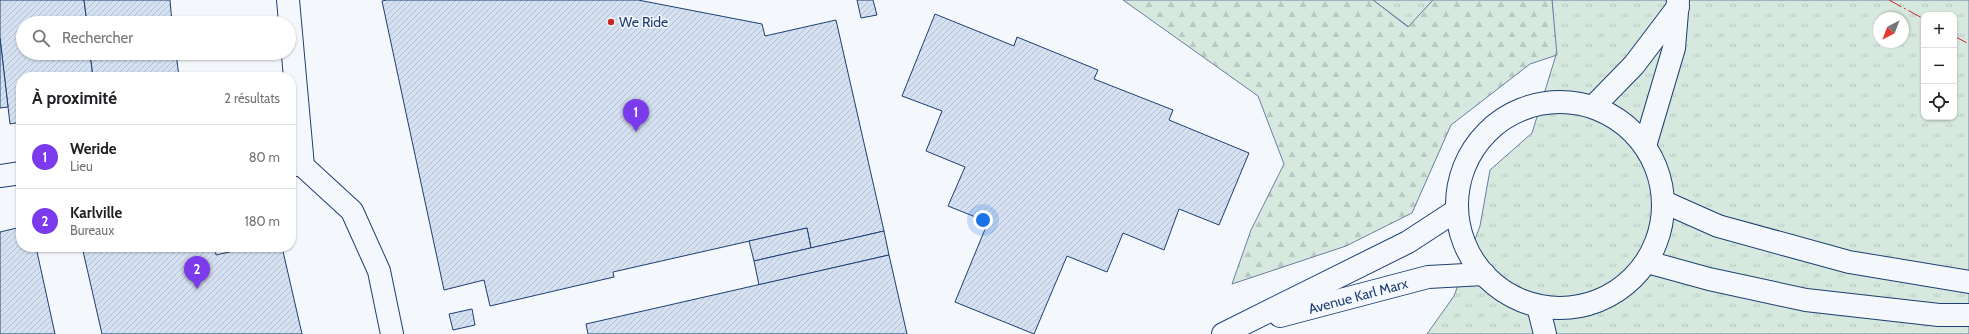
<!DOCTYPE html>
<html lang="fr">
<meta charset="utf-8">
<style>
:root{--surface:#fff;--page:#f6f6f6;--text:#202124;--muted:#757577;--line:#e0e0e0;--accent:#7c3aed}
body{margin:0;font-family:Cabin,sans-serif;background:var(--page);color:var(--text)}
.controls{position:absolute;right:12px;top:12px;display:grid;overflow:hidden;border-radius:8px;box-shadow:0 1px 3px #0004}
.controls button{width:36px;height:36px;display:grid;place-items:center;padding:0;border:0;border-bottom:1px solid var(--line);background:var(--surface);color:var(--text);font:20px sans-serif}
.compass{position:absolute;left:1873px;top:12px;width:36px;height:36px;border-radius:50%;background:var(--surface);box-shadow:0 1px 3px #0004;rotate:222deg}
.you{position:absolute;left:983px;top:220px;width:14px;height:14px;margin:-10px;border:3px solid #fff;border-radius:50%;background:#1a73e8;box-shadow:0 0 0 6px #1a73e833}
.badge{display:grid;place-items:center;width:26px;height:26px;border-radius:50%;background:var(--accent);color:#fff;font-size:13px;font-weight:700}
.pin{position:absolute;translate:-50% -33px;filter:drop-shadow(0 1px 2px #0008)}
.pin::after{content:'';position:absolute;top:21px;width:14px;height:12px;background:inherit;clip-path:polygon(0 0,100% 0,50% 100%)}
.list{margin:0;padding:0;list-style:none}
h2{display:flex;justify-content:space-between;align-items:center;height:52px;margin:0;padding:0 16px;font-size:17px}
h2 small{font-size:13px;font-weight:400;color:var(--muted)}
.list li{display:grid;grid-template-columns:26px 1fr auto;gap:12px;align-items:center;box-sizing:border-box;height:64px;padding:0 16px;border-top:1px solid var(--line)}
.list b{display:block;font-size:15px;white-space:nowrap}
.list p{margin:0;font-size:13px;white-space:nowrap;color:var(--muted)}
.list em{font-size:13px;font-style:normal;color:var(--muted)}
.icon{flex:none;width:22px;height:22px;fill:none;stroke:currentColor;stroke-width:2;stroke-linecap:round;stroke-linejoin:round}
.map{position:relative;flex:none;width:1969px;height:334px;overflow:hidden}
.search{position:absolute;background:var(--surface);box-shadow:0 1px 3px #0004;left:16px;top:16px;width:280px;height:44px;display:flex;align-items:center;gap:10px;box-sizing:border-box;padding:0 14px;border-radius:22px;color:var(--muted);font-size:15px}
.panel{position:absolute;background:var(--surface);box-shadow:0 1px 3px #0004;left:16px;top:72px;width:280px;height:180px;border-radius:16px}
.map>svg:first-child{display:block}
.grass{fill:url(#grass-tufts);stroke:#687fa3;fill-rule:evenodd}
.forest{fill:url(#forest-firs);stroke:#687fa3}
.building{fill:url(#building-hatch);stroke:#1d3f73}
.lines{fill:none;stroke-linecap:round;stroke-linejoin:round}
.minor-casing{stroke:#1d3f73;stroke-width:24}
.tertiary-casing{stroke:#1d3f73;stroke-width:24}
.primary-casing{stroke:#1d3f73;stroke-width:24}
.minor{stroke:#f4f7fb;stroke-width:22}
.tertiary{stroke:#f4f7fb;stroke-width:22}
.primary{stroke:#f4f7fb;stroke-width:22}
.power{stroke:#c62828;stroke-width:1;stroke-dasharray:14 3 2 3;stroke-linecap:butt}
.poi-dot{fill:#c62828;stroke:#f4f7fb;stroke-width:1.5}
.labels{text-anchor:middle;stroke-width:3;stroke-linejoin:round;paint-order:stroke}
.poi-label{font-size:14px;fill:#1d3f73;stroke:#f4f7fb;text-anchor:start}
.street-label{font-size:14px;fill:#1d3f73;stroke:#f4f7fb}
</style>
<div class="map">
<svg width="1969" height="334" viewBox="0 0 1969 334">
<defs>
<pattern id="grass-tufts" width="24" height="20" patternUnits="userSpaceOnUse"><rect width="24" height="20" fill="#d7e8df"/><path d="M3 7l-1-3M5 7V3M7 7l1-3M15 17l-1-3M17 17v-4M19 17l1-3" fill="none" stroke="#b8c8c3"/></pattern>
<pattern id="forest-firs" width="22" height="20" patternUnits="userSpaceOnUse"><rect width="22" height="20" fill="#d7e8df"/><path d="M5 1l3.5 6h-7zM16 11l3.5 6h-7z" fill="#b8c8c3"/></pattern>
<pattern id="building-hatch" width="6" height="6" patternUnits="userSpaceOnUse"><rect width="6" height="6" fill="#d5e0f0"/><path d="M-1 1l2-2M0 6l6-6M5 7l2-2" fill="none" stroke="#b6c1d1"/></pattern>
</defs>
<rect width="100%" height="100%" fill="#f4f7fb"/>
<g class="grass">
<polygon points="1373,0 1433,0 1409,27"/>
<path d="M1552,0H1969V334H1427L1454,296L1480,226L1490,170L1532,133L1556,55ZM1924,15H1954V117H1924ZM1879,18H1903V42H1879Z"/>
</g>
<polygon class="forest" points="1123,0 1373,0 1408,27 1433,0 1552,0 1557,55 1530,64 1451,125 1412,213 1346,246 1232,284 1251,230 1284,164 1258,96"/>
<g class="building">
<polygon points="0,0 84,0 87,23 23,23 23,53 90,53 93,77 21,77 21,122 10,124 0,38"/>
<polygon points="84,0 170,0 172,23 87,23"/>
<polygon points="387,0 638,0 762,24 765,36 836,20 884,231 811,248 807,228 613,272 614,277 490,306 484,280 444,290 382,1"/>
<polygon points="857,0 873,0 877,15 861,18"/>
<polygon points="935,14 1014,46 1017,37 1098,70 1094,79 1173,110 1169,120 1249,153 1219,225 1179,209 1164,250 1123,233 1107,272 1067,256 1034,334 955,302 988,222 948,206 965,167 926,151 942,111 902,96"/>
<polygon points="0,38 8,107 0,108"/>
<polygon points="90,53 176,53 179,77 93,77"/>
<polygon points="21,227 21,247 36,247 55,334 0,334 0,232"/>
<polygon points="807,228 811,248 754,261 749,241"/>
<polygon points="884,231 889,255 759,285 754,261"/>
<polygon points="99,247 215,247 216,255 251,247 282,247 302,334 102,334 83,251"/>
<polygon points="889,255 907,334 588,334 586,324"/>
<polygon points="472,309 475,325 453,330 449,314"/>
</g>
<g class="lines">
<defs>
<g id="minor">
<polyline points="288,0 303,166"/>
<polyline points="291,164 303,166 352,211 379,271 392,334"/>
<polyline points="0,176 21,173"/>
<polyline points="1280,316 1428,277 1484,274"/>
<polyline points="1223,334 1408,242 1457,210"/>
</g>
<g id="tertiary">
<polyline points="1593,107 1634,65 1678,7"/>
<polyline points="1645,146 1674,48 1678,0"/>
</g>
<g id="primary">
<circle cx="1560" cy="205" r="103"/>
<polyline points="1664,202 1718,226 1849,262 1969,282"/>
<polyline points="1647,262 1709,279 1806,300 1939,315 1969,315"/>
<polyline points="1538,306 1545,334"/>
</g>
</defs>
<use href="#minor" class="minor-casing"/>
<use href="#tertiary" class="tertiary-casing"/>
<use href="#primary" class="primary-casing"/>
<use href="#minor" class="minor"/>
<use href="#tertiary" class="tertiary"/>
<use href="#primary" class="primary"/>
<g class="power">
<polyline points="1889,0 1924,19"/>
<polyline points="1954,36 1969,44"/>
</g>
</g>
<circle class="poi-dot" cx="611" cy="22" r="4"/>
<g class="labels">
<g class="poi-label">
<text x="619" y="27">We Ride</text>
</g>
<g class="street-label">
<text transform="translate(1358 296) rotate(-15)" y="5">Avenue Karl Marx</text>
</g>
</g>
</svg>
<div class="controls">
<button>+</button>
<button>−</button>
<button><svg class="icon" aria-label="locate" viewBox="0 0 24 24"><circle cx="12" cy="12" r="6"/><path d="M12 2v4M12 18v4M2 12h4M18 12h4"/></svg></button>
</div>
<svg class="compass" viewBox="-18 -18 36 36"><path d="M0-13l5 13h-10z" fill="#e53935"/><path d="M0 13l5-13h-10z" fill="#757577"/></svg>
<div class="you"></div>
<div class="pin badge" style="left:636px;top:132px">1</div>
<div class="pin badge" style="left:197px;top:289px">2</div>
<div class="search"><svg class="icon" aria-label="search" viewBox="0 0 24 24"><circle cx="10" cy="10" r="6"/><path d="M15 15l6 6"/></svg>Rechercher</div>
<section class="panel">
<h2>À proximité<small>2 résultats</small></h2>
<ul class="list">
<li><span class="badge">1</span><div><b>Weride</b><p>Lieu</p></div><em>80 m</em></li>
<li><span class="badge">2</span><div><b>Karlville</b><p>Bureaux</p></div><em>180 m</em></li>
</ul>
</section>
</div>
